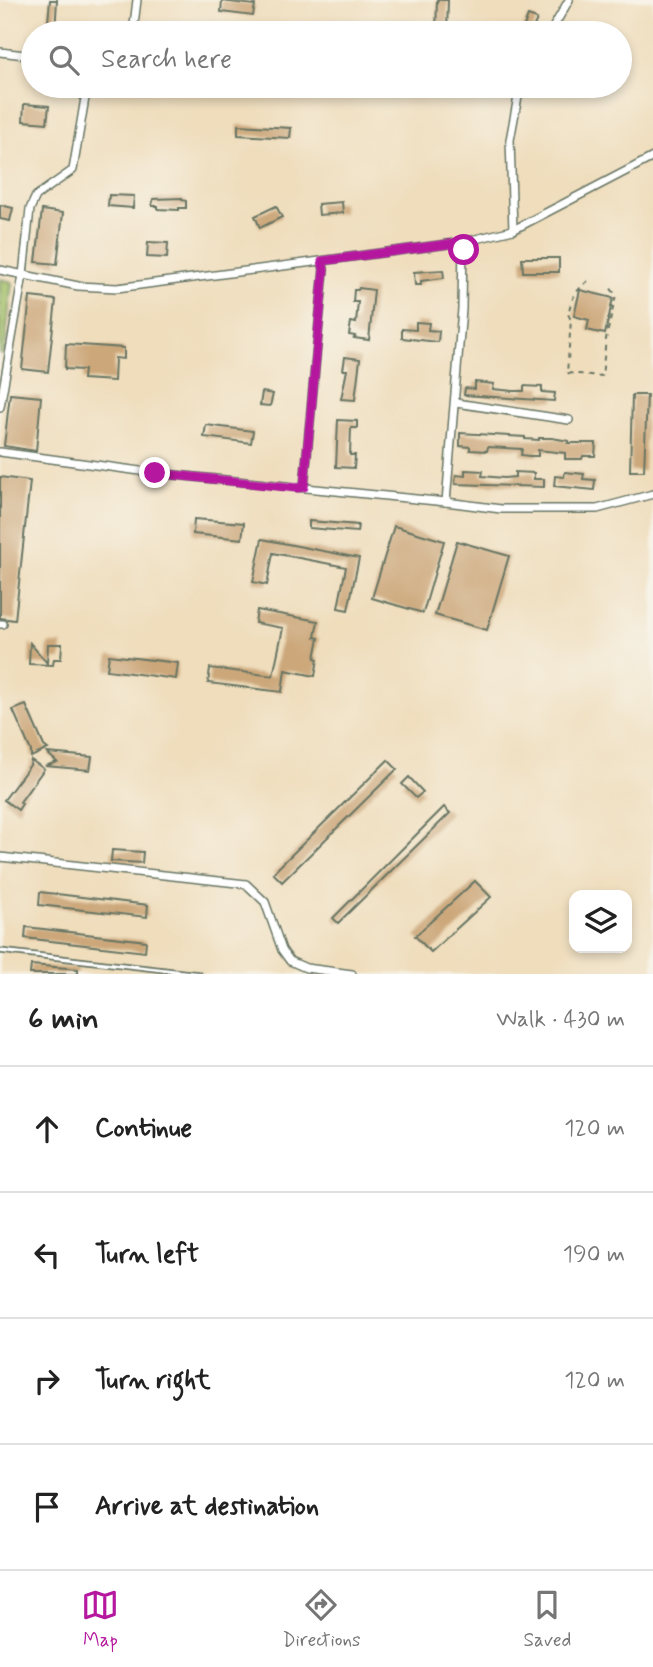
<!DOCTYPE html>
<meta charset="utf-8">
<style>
:root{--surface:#fff;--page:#f2f2f2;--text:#222;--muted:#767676;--line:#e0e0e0;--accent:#b5179e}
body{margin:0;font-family:Mynerve,sans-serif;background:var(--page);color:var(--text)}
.controls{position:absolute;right:21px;bottom:21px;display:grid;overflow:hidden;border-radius:14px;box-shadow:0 4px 10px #0003}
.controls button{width:63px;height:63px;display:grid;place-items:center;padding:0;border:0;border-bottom:2px solid var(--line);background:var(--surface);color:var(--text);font:35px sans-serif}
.stop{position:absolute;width:21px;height:21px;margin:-16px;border:5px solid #b5179e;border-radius:50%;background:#fff}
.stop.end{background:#b5179e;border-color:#fff;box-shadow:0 2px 7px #0008}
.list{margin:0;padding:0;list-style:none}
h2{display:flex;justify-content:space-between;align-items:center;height:91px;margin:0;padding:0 28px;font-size:30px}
h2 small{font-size:23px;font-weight:400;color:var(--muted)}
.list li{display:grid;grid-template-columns:46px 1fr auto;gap:21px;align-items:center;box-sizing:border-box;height:126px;padding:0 28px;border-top:2px solid var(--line)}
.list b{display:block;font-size:26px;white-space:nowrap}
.list em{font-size:23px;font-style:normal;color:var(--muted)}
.icon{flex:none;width:38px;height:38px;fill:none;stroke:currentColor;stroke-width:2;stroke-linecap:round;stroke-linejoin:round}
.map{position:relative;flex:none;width:653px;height:974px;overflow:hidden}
.search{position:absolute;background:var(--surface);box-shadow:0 4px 10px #0003;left:21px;right:21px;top:21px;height:77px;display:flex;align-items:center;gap:18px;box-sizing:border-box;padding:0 24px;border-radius:38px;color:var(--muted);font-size:26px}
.sheet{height:595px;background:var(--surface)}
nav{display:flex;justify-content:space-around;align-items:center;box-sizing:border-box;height:98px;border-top:2px solid var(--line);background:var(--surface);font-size:19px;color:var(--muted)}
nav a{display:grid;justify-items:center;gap:4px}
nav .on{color:var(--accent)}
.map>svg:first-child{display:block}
.green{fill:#a2bf67;stroke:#607e4e;stroke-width:2}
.building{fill:#cca77a}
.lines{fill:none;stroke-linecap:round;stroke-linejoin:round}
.service-casing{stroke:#687564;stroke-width:7}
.minor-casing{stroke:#687564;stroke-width:10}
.path{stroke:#687564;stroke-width:2;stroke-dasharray:5 5;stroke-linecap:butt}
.service{stroke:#fff;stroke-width:3.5}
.minor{stroke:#fff;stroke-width:7}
.route{stroke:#b5179e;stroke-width:9}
</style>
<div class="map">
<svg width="653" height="974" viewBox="0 0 653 974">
<rect width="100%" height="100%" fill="#f7f3e8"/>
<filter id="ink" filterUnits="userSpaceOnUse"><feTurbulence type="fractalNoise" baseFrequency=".0143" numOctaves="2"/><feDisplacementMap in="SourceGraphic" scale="14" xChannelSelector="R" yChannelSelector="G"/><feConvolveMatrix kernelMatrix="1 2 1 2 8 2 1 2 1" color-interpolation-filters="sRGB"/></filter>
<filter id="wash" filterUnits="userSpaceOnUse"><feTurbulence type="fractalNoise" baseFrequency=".00686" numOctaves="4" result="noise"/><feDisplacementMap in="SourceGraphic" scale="28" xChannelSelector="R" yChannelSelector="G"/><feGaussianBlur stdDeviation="1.57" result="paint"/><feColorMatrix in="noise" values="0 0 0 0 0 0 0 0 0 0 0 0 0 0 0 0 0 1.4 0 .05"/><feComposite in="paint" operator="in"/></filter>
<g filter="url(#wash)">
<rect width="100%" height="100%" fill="#efddbc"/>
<polygon class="green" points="0,279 12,282 4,355 0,354"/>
<g id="blocks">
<g class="building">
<polygon points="50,0 57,0 55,33 47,33"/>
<polygon points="437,0 448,0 447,33 436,33"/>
<polygon points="222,1 255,5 253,16 221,12"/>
<polygon points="528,16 537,19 531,33 521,33"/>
<polygon points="24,104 49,106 47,123 23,121"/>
<polygon points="238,125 291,128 290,138 238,135"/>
<polygon points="109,195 134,196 133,208 108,206"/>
<polygon points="182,198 182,200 186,201 186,208 179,208 179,210 158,209 158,206 152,206 153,199"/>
<polygon points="342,202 343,213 319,215 318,204"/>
<polygon points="0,205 13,208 10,221 0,219"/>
<polygon points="276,206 282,217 260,228 255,216"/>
<polygon points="42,210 63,213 57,264 36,262"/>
<polygon points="148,242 168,243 167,258 147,257"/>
<polygon points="522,258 559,258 559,272 523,272"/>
<polygon points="443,270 444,278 421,281 421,285 415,285 414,272"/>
<polygon points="359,288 374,290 369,340 354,338 355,336 349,335 351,322 356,323 358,302 353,302 354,290 358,290"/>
<polygon points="580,290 613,298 605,334 587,330 589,320 574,316"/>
<polygon points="30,297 56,300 48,372 22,369"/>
<polygon points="416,322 429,323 428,330 439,331 438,342 402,338 402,329 416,330"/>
<polygon points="66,344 124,348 124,359 115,358 114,381 83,379 84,370 65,369"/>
<polygon points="345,357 360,359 355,400 341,399 347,370 343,370"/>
<polygon points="475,382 494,384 493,389 513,391 524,391 524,386 542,387 542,392 555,393 554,401 464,395 465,388 475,389"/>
<polygon points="262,392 273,394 270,406 260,405"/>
<polygon points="10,394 41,397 36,451 4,446"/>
<polygon points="632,395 647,395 644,471 630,471"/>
<polygon points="338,420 357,421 357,428 351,428 350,455 355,455 354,468 336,467"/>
<polygon points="206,425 253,431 251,443 204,437"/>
<polygon points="460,433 525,437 525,439 539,440 539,438 552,438 569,441 568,443 596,443 595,456 583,456 582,459 565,459 565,453 538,450 538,456 529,456 521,455 522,449 488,447 487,451 470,450 470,447 460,446"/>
<polygon points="465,470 483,471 482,476 504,478 515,477 515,472 534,473 534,479 544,479 544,487 455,484 456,475 465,476"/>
<polygon points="565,472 584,474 583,479 595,480 594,490 554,486 555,476 564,477"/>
<polygon points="0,477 30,481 15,620 0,618"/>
<polygon points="194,519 244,523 242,539 193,534"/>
<polygon points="309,521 358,525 357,532 309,528"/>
<polygon points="394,526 444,541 423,613 372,598"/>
<polygon points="262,539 359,558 348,610 338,608 346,567 273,553 267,585 253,582"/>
<polygon points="457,541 509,556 487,630 435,615"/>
<polygon points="257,610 318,621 315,637 319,638 315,658 318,659 315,676 285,670 282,692 208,683 210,668 273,676 283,628 255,623"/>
<polygon points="30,643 47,663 48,644 62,644 61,659 54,659 53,665 29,664"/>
<polygon points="109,655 178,663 176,679 107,670"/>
<polygon points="26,705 44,746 48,749 31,757 31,751 13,710"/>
<polygon points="47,753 92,757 90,770 45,766 57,762"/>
<polygon points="31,760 44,769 20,802 22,804 18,810 4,800 30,765"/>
<polygon points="388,760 397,769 282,882 273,873"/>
<polygon points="409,777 423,792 416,798 402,784"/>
<polygon points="444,807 450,813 338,923 333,918"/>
<polygon points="112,850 143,852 142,863 111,861"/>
<polygon points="475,881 491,897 431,952 415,936"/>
<polygon points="40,892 148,905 147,917 39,905"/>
<polygon points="26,927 146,941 145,952 25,938"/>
<polygon points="31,965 78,969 78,974 30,974"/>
</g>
</g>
</g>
<g filter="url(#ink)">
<use href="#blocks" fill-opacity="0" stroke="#687564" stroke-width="2"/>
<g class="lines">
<defs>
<polyline id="service" points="0,951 199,974"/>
<g id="minor">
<polyline points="133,33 137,0"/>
<polyline points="550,33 569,0"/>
<polyline points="0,52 33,56"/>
<path d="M259,86C305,92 343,96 389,86"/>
<polyline points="513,230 510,140 520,86"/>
<polyline points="463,242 462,309 446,502 501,509 597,509 653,494"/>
<polyline points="0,270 78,286 117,288 463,242 513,230 653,157"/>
<polyline points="456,403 569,420"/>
<polyline points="0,407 23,275 30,209 36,196 73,170 87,86"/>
<polyline points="0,452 155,473 446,502"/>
<polyline points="304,487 324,269 322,261"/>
<polyline points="0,624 3,624"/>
<polyline points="0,857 246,884 265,902 282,950 290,961 306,968 352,974"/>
</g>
</defs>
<use href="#service" class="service-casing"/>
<use href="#minor" class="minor-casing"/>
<path class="path" d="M588,281C575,291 572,298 568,314L571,320L567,373L602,376L606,339L616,295L609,286"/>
<use href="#service" class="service"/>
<use href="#minor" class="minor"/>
</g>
</g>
<g class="lines" filter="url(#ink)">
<polyline class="route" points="155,473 297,488 304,487 324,269 322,261 463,242 464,250"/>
</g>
</svg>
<div class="controls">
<button><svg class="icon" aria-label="layers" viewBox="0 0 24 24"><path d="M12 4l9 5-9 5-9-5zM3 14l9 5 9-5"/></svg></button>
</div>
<div class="stop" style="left:464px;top:250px"></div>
<div class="stop end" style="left:155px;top:473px"></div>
<div class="search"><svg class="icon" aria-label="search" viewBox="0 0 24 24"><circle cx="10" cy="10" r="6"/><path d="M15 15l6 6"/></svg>Search here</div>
</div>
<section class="sheet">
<h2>6 min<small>Walk · 430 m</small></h2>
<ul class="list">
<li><svg class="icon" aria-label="ahead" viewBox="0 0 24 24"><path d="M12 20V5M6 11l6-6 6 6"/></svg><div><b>Continue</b></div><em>120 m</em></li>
<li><svg class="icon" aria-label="left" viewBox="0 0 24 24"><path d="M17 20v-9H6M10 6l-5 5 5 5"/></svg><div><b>Turn left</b></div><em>190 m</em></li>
<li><svg class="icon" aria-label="right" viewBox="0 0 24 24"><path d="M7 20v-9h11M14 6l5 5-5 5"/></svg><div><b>Turn right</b></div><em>120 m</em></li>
<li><svg class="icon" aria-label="arrive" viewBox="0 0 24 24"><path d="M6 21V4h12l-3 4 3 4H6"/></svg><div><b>Arrive at destination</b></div></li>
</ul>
</section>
<nav>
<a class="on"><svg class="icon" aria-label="map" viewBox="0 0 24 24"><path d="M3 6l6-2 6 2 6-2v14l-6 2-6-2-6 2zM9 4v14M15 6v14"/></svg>Map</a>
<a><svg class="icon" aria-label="directions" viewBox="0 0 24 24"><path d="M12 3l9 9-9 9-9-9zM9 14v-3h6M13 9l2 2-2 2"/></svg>Directions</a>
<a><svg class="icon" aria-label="saved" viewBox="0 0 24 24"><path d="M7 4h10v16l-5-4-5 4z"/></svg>Saved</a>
</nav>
